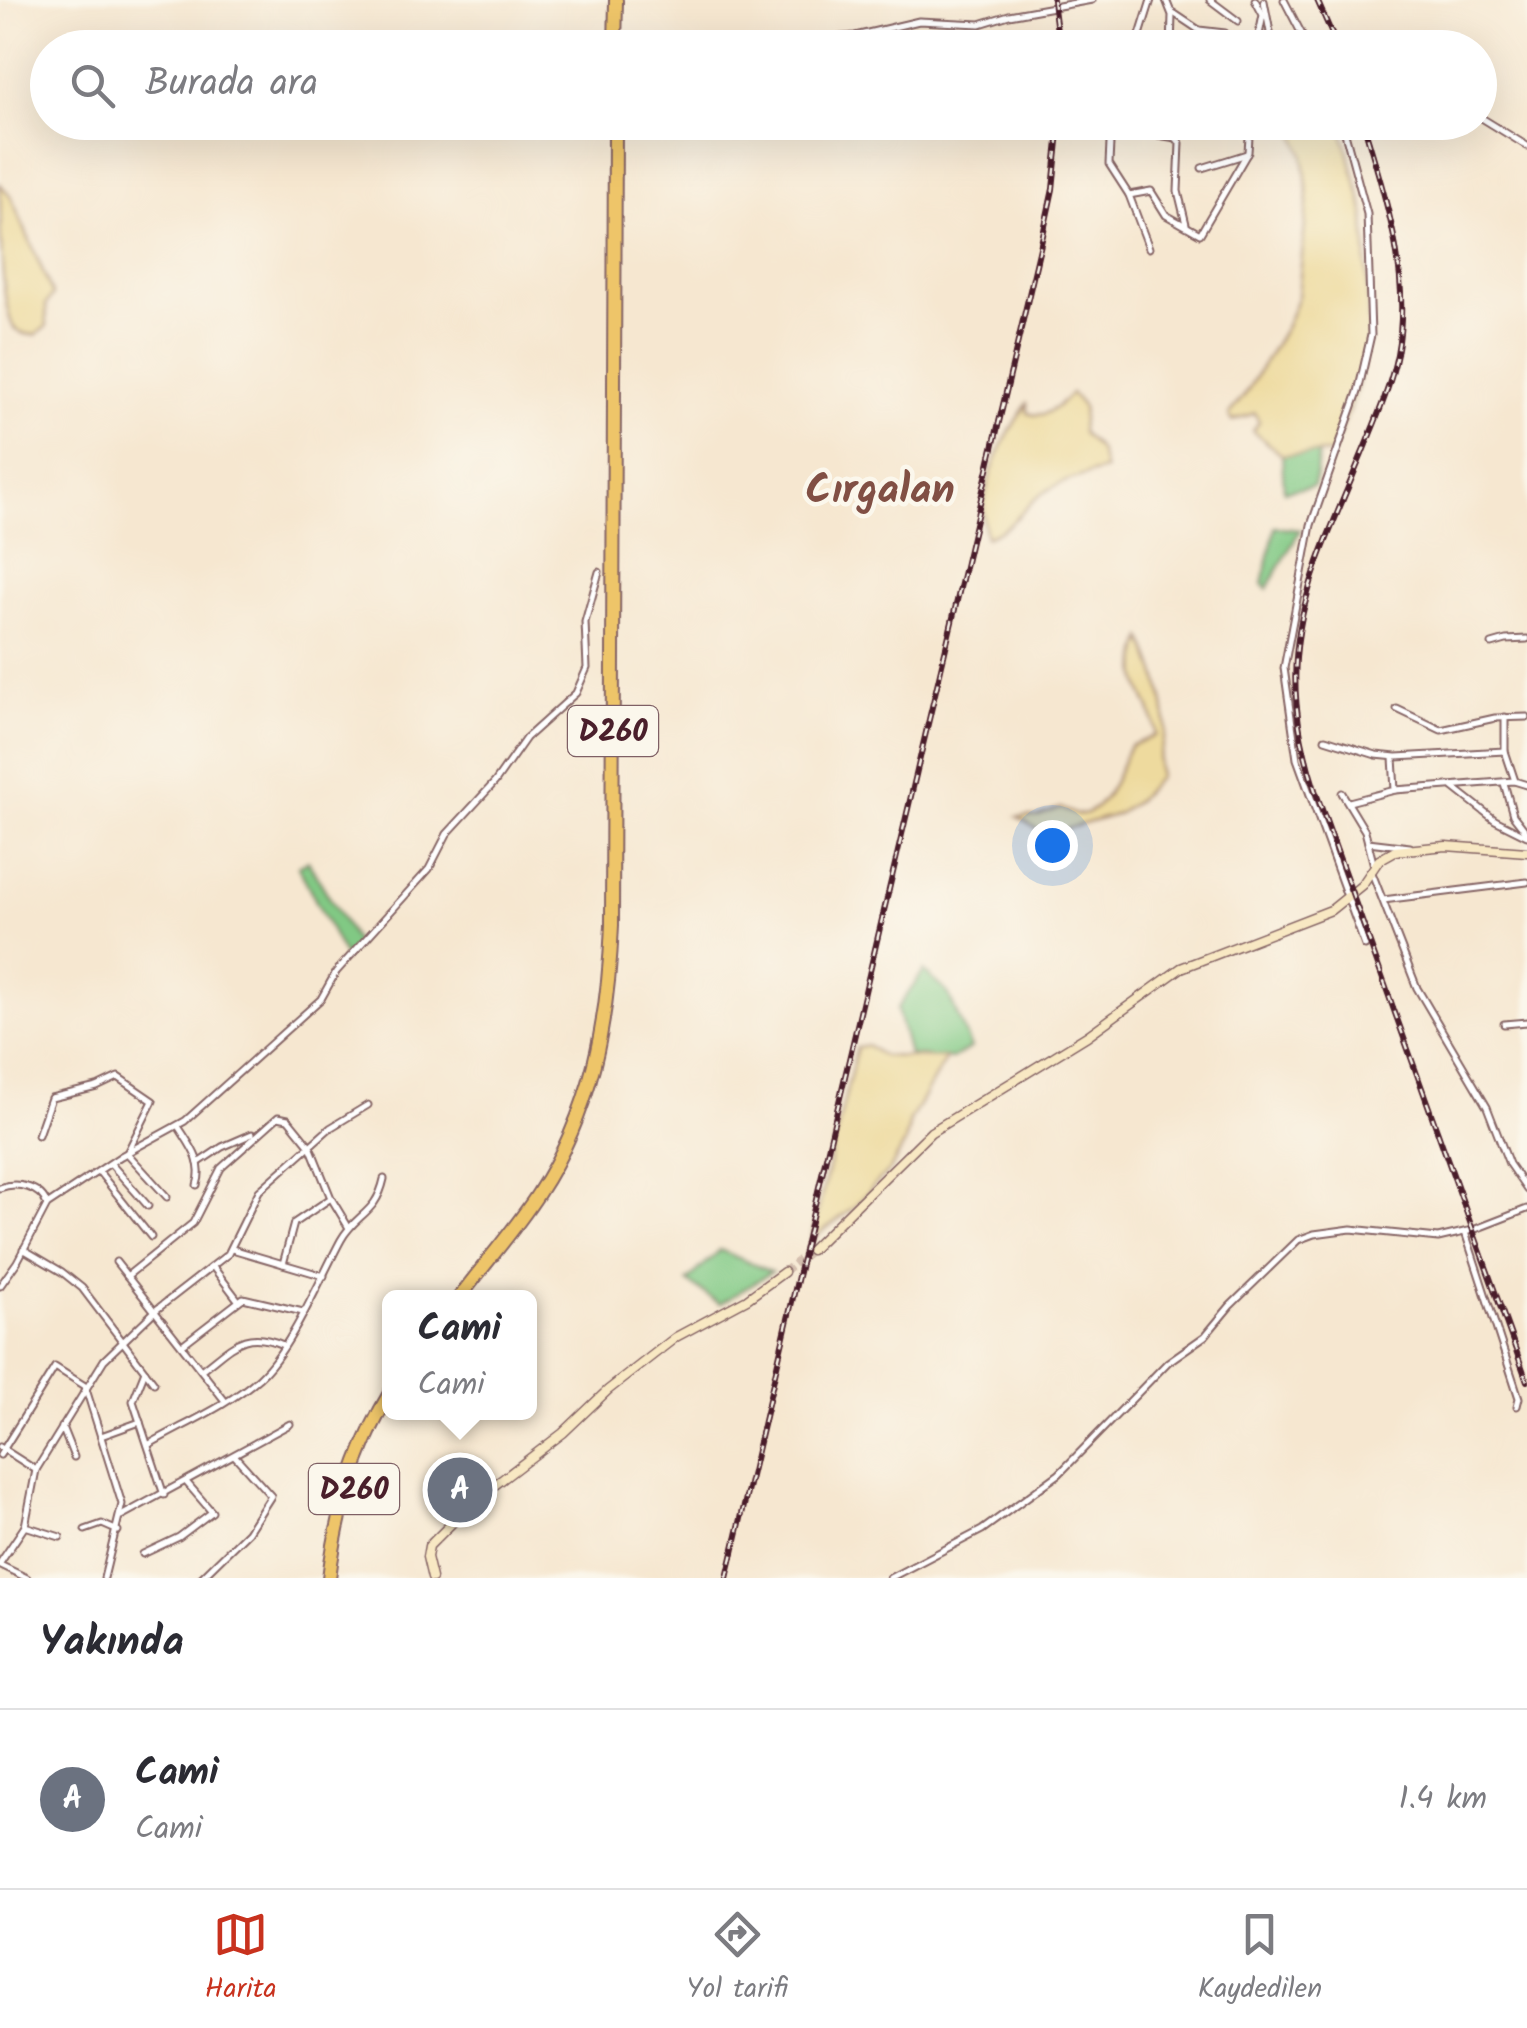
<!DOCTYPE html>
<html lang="tr">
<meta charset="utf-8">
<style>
:root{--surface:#fff;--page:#f7f7f7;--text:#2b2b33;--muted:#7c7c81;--line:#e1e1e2;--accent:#c8321e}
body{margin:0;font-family:Kalam,sans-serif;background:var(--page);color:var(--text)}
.you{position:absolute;left:1052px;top:845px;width:35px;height:35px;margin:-25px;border:8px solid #fff;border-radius:50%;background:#1a73e8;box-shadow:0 0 0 15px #1a73e833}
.badge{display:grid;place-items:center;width:65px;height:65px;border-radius:50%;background:var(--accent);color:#fff;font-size:32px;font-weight:700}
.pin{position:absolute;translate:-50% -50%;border:5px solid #fff;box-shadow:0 2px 10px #0006}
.popup{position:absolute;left:382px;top:1290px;width:155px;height:130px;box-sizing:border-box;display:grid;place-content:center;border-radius:15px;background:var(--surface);filter:drop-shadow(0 2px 8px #0005);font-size:32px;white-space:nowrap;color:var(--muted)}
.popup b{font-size:38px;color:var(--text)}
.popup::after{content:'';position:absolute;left:50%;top:100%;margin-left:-20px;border:20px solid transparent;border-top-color:var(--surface)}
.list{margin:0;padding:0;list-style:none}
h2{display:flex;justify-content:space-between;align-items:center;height:130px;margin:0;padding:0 40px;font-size:42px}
h2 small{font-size:32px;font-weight:400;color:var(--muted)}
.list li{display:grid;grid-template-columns:65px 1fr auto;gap:30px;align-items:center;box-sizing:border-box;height:180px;padding:0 40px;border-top:2px solid var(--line)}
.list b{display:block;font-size:38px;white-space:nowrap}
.list p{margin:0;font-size:32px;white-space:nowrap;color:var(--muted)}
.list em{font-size:32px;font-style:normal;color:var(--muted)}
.icon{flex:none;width:55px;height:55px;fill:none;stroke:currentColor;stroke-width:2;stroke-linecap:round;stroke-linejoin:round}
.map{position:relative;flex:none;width:1527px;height:1578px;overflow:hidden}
.search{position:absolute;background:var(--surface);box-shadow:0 10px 40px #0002;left:30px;right:30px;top:30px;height:110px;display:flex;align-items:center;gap:25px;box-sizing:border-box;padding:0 35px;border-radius:55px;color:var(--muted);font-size:38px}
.sheet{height:310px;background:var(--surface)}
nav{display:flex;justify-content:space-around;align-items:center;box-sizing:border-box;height:140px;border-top:2px solid var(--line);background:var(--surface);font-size:28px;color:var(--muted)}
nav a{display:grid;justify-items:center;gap:5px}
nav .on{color:var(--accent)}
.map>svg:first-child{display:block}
.green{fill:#81c984;stroke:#667458;stroke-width:2.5}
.sand{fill:#eeda9e;stroke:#9c7c64;stroke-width:2.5}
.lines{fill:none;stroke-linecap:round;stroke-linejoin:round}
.secondary-tunnel{stroke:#d4bfaf;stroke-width:8;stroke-dasharray:8 4;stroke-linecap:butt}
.street-casing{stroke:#866565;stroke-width:9}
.secondary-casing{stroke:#866565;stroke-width:11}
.highway-casing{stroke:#866565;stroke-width:16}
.street{stroke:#fff;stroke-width:5}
.secondary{stroke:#f8e8c3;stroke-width:8}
.highway{stroke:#eec569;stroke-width:12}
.rail-casing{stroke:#4a1f2b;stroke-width:6}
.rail{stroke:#fbf7ec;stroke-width:2.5;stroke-dasharray:8;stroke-linecap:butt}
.labels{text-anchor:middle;stroke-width:9;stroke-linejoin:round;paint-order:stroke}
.shield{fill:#fbf7ec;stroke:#7f6065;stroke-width:2.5}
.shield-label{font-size:30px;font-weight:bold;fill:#4a1f2b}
.district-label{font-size:42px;font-weight:bold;fill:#814f44;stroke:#fbf7ec}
</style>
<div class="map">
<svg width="1527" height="1578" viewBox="0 0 1527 1578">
<rect width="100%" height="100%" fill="#fbf7ec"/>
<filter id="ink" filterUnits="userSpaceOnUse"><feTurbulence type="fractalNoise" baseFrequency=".01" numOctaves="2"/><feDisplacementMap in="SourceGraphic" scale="20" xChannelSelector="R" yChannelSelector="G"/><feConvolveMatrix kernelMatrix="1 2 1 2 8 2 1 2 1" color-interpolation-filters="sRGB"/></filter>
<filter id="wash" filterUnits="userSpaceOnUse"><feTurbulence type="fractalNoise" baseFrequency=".0048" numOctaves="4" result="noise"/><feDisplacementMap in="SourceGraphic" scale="40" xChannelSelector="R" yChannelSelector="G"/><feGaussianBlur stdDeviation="2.25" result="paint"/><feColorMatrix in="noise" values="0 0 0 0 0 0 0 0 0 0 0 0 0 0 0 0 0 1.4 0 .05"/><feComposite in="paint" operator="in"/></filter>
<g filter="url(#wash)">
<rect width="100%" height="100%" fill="#f6e7d0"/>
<g class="green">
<polygon points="1319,452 1314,486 1284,491 1282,455"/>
<polygon points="1275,527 1300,530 1267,589 1263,584"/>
<polygon points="308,861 357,944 345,958 298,866"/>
<polygon points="924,971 948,993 971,1048 952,1059 909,1055 897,1009"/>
<polygon points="720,1250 771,1272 720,1304 687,1281"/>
</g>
<g class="sand">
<polygon points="1292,123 1340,123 1365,213 1369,335 1356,393 1332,453 1282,455 1253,431 1259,422 1255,413 1232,421 1229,414 1244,396 1286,326 1298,296 1308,194 1303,154"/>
<path d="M0,184L11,197L53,295L46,305L47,326L36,335C28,335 20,334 14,328C0,304 0,217 0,184Z"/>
<path d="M1071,393L1083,407L1081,432L1099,450L1105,470C1080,476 1049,484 1031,503C1014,521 1010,527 986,537C975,494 1002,439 1027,404L1028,413C1044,420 1061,405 1071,393Z"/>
<path d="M1143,638C1154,664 1165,694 1166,723C1167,743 1154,756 1159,777L1135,802L1118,814L1046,835L1018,817L1038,816L1060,808C1065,810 1070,813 1075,814C1107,818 1118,766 1130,746L1156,735C1152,691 1126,692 1143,638Z"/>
<polygon points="867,1045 882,1056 946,1058 910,1121 905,1143 891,1168 853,1208 811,1240 857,1047"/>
</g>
</g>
<g filter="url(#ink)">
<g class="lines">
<polyline class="secondary-tunnel" points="784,1272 811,1250"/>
<defs>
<g id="street">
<polyline points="1166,0 1172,15 1171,48"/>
<polyline points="1210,0 1238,21"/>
<polyline points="1255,0 1263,15 1259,35"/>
<polyline points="1284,0 1309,48"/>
<polyline points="1172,12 1199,30 1202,48"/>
<polyline points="1199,30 1225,33"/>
<polyline points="769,48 786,42 855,36 919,21 980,24 1009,15 1092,0"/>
<polyline points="1136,48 1151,0"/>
<polyline points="1204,48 1222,34"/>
<polyline points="1262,48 1270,32 1264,1"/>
<polyline points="1480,117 1527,146"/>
<polyline points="1111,122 1109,164 1129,195 1149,248"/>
<polyline points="1139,122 1146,133 1176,138 1180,143 1178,191 1186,224"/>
<polyline points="1342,122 1367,214 1371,335 1358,392 1311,525 1284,668 1297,759 1365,946"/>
<polyline points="1191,130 1203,122"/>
<polyline points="1202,168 1247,154"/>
<polyline points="1129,195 1151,191 1166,215 1200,234 1248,152 1250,122"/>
<polyline points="1492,644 1506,640 1527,639"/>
<polyline points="1397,709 1441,730 1495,718 1527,717"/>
<polyline points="1505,717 1505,751 1515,781"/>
<polyline points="1325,739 1376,755 1396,757 1505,751"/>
<polyline points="1393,758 1395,790"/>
<polyline points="1504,783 1513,815 1527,833"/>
<polyline points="1453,787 1495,820 1527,836"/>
<polyline points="1342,793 1365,831 1374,866"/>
<polyline points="1349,802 1395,790 1514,781 1527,785"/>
<polyline points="1368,842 1410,847"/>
<polyline points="1372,873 1417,988 1487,1107 1509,1164 1527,1190"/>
<polyline points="1383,900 1527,882"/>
<polyline points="1504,1024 1527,1022"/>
<path d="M178,1126C189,1144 205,1162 197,1185"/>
<polyline points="38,1135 51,1098 97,1087 118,1077 153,1101 127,1153 167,1197"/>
<polyline points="198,1163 222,1147 252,1134"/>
<polyline points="111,1164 148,1206"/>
<polyline points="100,1173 151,1237"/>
<path d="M0,1188C16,1181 42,1187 47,1205"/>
<polyline points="1465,1232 1519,1398 1517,1406"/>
<polyline points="23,1249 62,1272 82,1288 154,1383"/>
<polyline points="232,1249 324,1276"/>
<polyline points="116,1262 225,1401"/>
<polyline points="283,1264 294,1223 331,1198"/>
<polyline points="213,1267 238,1300"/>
<polyline points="127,1276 193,1223 221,1168 278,1117 288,1119 310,1146 331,1198 349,1228"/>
<polyline points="0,1286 17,1262 47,1205 121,1156 185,1121 321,999 336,972 429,869 447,834 495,782 526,738 576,693 587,668 585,622 599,572"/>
<polyline points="182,1345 243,1298 303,1312"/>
<path d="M201,1370C232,1347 243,1328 283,1345"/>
<polyline points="145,1371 133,1401 164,1495"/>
<polyline points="62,1427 74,1457"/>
<polyline points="101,1436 140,1422"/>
<path d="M148,1445C184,1424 228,1406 259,1378C290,1351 321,1277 341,1240C356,1213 376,1215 384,1179"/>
<polyline points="0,1447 36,1470"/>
<polyline points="0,1455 55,1367 85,1386 122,1504 104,1578"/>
<polyline points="121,1516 290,1424"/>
<polyline points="25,1526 60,1537"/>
<polyline points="85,1530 102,1524 118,1531"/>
<polyline points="143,1554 179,1537 212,1512 187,1483"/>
<polyline points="0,1563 25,1526 36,1470 104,1360 156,1310 228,1254 259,1191 330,1128 368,1105"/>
<polyline points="0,1565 27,1578"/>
<polyline points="201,1578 248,1532 271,1496 235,1456"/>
<polyline points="890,1578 982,1530 1059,1474 1168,1362 1205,1336 1230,1306 1298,1240 1314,1234 1351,1229 1438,1238 1473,1230 1527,1209"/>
</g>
<g id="secondary">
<polyline points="811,1250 931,1132 1087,1036 1181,968 1331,910 1362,885 1379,860 1395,851 1446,846 1527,852"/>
<polyline points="432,1578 427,1557 429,1546 474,1501 563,1433 608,1390 676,1337 747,1299 784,1272"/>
</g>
<g id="highway">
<polyline points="615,48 616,0"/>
<path d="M459,1298C485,1263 514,1231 538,1194C592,1112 608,1022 612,925L615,122"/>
<path d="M329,1578C337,1512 356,1450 390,1393"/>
</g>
</defs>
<use href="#street" class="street-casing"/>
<use href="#secondary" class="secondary-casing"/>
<use href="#highway" class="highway-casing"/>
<use href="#street" class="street"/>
<use href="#secondary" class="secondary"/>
<use href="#highway" class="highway"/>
<defs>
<g id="rail">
<polyline points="1053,0 1059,48"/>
<polyline points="1317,0 1338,48"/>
<path d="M1363,122C1385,197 1412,275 1397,354C1390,389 1375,422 1362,454C1309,582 1270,650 1315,790L1527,1381"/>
<polyline points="727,1578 1043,235 1053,189 1060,122"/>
</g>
</defs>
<use href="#rail" class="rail-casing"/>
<use href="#rail" class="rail"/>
</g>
</g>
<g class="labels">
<g class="shield">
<rect x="568" y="706" width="90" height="50" rx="8"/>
<rect x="309" y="1464" width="90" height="50" rx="8"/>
</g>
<g class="shield-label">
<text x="613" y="741">D260</text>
<text x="354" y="1499">D260</text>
</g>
<g class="district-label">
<text x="880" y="503">Cırgalan</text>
</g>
</g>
</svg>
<div class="you"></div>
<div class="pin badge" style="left:460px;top:1490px;background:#6b7280">A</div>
<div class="popup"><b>Cami</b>Cami</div>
<div class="search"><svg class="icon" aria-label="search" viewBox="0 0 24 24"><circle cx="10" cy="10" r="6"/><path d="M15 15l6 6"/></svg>Burada ara</div>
</div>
<section class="sheet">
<h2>Yakında<small></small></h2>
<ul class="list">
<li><span class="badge" style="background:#6b7280">A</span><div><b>Cami</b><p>Cami</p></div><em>1.4 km</em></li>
</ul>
</section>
<nav>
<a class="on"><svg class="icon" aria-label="map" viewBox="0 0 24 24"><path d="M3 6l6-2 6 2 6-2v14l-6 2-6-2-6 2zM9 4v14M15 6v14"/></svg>Harita</a>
<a><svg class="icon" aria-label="directions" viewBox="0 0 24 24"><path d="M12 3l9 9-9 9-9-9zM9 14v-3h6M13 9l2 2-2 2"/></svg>Yol tarifi</a>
<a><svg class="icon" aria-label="saved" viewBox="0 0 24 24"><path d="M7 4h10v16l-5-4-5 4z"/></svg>Kaydedilen</a>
</nav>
